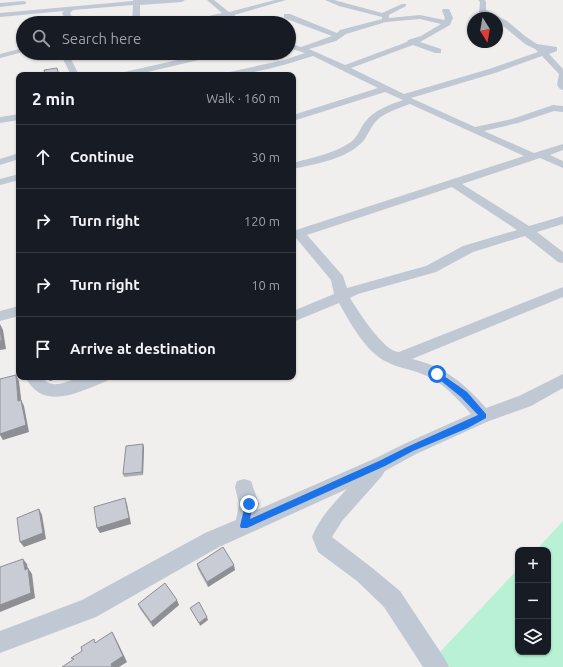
<!DOCTYPE html>
<meta charset="utf-8">
<style>
:root{--surface:#171b24;--page:#242831;--text:#f1f3f6;--muted:#9ea1a6;--line:#363941}
body{margin:0;font-family:Ubuntu,sans-serif;background:var(--page);color:var(--text)}
.controls{position:absolute;right:12px;bottom:12px;display:grid;overflow:hidden;border-radius:8px;box-shadow:0 1px 3px #0004}
.controls button{width:36px;height:36px;display:grid;place-items:center;padding:0;border:0;border-bottom:1px solid var(--line);background:var(--surface);color:var(--text);font:20px sans-serif}
.compass{position:absolute;left:467px;top:12px;width:36px;height:36px;border-radius:50%;background:var(--surface);box-shadow:0 1px 3px #0004;rotate:169deg}
.stop{position:absolute;width:12px;height:12px;margin:-9px;border:3px solid #1a73e8;border-radius:50%;background:#fff}
.stop.end{background:#1a73e8;border-color:#fff;box-shadow:0 1px 4px #0008}
.list{margin:0;padding:0;list-style:none}
h2{display:flex;justify-content:space-between;align-items:center;height:52px;margin:0;padding:0 16px;font-size:17px}
h2 small{font-size:13px;font-weight:400;color:var(--muted)}
.list li{display:grid;grid-template-columns:26px 1fr auto;gap:12px;align-items:center;box-sizing:border-box;height:64px;padding:0 16px;border-top:1px solid var(--line)}
.list b{display:block;font-size:15px;white-space:nowrap}
.list em{font-size:13px;font-style:normal;color:var(--muted)}
.icon{flex:none;width:22px;height:22px;fill:none;stroke:currentColor;stroke-width:2;stroke-linecap:round;stroke-linejoin:round}
.map{position:relative;flex:none;width:563px;height:667px;overflow:hidden}
.search{position:absolute;background:var(--surface);box-shadow:0 1px 3px #0004;left:16px;top:16px;width:280px;height:44px;display:flex;align-items:center;gap:10px;box-sizing:border-box;padding:0 14px;border-radius:22px;color:var(--muted);font-size:15px}
.panel{position:absolute;background:var(--surface);box-shadow:0 1px 3px #0004;left:16px;top:72px;width:280px;height:308px;border-radius:8px}
.map>svg:first-child{display:block}
.green{fill:#b9f1d5}
.lines{fill:none;stroke-linecap:round;stroke-linejoin:round}
.street{fill:#c0c8d4;fill-rule:evenodd}
.wall{fill:#adafb6}
.shaded-wall{fill:#8d8f94}
.building{fill:#c9ccd4;stroke:#8d8f94}
.route{fill:#1a73e8}
</style>
<div class="map">
<svg width="563" height="667" viewBox="0 0 563 667">
<rect width="100%" height="100%" fill="#f1eeee"/>
<polygon class="green" points="563,521 563,667 426,667 518,569 518,652 548,652 548,550 536,550"/>
<g class="lines">
<g class="street">
<polygon points="133,0 185,0 182,2 140,5 140,23 132,23 133,5 73,10 70,13 75,23 67,23 62,13 64,11 0,17 0,13 133,1"/>
<polygon points="207,0 214,0 229,12 275,0 286,0 234,15 249,23 239,23 227,16 195,23 181,23 185,21 222,13"/>
<path d="M325,0H334L382,13L402,4H406V6L389,15V18L420,15L444,20L445,18L442,11L443,9H449L453,18L450,25L420,42L441,49V53H435L413,45L351,68L404,94L489,69L538,52L535,49L525,44L497,21V18H490L479,13L480,2L478,0H485L486,2V10L507,21L525,36L537,44L557,47V51L549,54L563,69V90L560,89L557,85L559,74L542,56L495,73L411,98L475,127L512,119L553,105L563,106V112L554,111L518,123L484,131L534,153L563,144V150L550,155L563,161V168L540,158L462,184L529,226L563,216V224L537,232L563,252V263L558,262L525,236L473,252L436,272L358,294L350,298C358,311 384,352 399,352L563,287V297L412,359C444,366 465,384 486,408L519,396L563,374V388L531,406L489,421L416,454L385,471L382,476L342,521L332,537L371,567L400,591L445,659L449,667H423L384,607L357,581L318,552L312,537C320,517 333,504 347,489L219,547L96,617L0,653V631L82,600L205,533L236,520L239,504L235,487L237,481L244,479L251,481L259,504L257,510L376,458L404,444L471,414C457,398 442,381 422,374C410,369 398,368 387,362C366,352 350,323 339,303L293,322V311L334,294L331,280L296,238L293,239V231L524,156L410,104C397,109 381,113 373,125C368,132 366,140 359,145C342,160 315,164 293,169V163C313,157 334,154 351,142C358,137 360,128 365,122C374,110 389,105 403,100L385,92L293,121V115L378,88L313,56C284,65 254,75 224,75L225,73L284,60L305,53L289,48V43L301,47L332,36L284,18V14H290L337,33L340,30L382,19V17L339,6ZM420,19L441,24L421,36L408,40L407,42L345,65L309,49L336,41L346,34L386,22ZM452,187L517,230L463,246L426,266L347,288L343,276L307,235Z"/>
<polygon points="24,1 26,2 26,4 0,7 0,3"/>
<polygon points="23,48 23,52 0,58 0,54"/>
<polygon points="60,53 68,53 79,75 71,75"/>
<polygon points="209,53 224,53 220,55 135,75 120,75 124,72"/>
<polygon points="19,114 19,120 0,123 0,117"/>
<polygon points="19,153 19,159 0,165 0,159"/>
<polygon points="19,174 19,180 0,185 0,179"/>
<polygon points="19,306 19,316 0,321 0,311"/>
<path d="M25,377H42C52,392 70,379 83,377C91,376 101,377 109,377L107,381C78,392 44,412 25,377Z"/>
</g>
</g>
<g class="wall">
<polygon points="45,377 62,377 50,381 45,378"/>
<polygon points="144,447 143,475 124,477 123,474"/>
<polygon points="197,564 235,570 208,587 198,569"/>
<polygon points="138,604 179,605 153,627 140,609"/>
</g>
<g class="shaded-wall">
<polygon points="0,324 3,330 6,349 0,350"/>
<polygon points="16,375 19,381 22,407 18,401"/>
<polygon points="48,377 62,377 50,381"/>
<polygon points="21,400 24,406 29,432 3,440 0,435 0,434"/>
<polygon points="143,444 144,447 143,475 142,472"/>
<polygon points="125,498 127,504 131,524 100,533 97,528"/>
<polygon points="39,509 42,515 46,539 24,547 20,542"/>
<polygon points="23,559 27,564 29,575 25,570"/>
<polygon points="234,565 235,570 208,587 207,582"/>
<polygon points="28,568 32,574 35,598 0,612 0,605"/>
<polygon points="177,600 179,605 153,627 151,622"/>
<polygon points="207,617 208,620 200,626 199,623"/>
<polygon points="112,632 116,639 127,662 119,667 112,667 111,664"/>
</g>
<g class="building">
<polygon points="57,68 59,75 45,75 44,70"/>
<polygon points="0,329 2,340 0,341"/>
<polygon points="16,375 18,401 21,400 26,425 0,434 0,379"/>
<polygon points="143,444 142,472 123,474 126,446"/>
<polygon points="125,498 129,518 97,528 94,507"/>
<polygon points="39,509 43,533 20,542 17,518"/>
<polygon points="223,547 234,565 207,582 197,564"/>
<polygon points="23,559 25,570 28,568 31,593 0,605 0,567"/>
<polygon points="165,583 177,600 151,622 138,604"/>
<polygon points="199,602 207,617 199,623 190,608"/>
<polygon points="112,632 123,656 111,664 112,667 62,667 74,659 71,658 82,651 81,647 94,639 95,643"/>
</g>
<polygon class="route" points="437,371 467,392 486,414 486,418 468,428 413,451 385,466 247,528 241,528 240,526 246,501 249,500 253,504 250,519 379,461 407,447 478,415 461,397 435,376 435,372"/>
</svg>
<div class="controls">
<button>+</button>
<button>−</button>
<button><svg class="icon" aria-label="layers" viewBox="0 0 24 24"><path d="M12 4l9 5-9 5-9-5zM3 14l9 5 9-5"/></svg></button>
</div>
<svg class="compass" viewBox="-18 -18 36 36"><path d="M0-13l5 13h-10z" fill="#e53935"/><path d="M0 13l5-13h-10z" fill="#9ea1a6"/></svg>
<div class="stop" style="left:437px;top:374px"></div>
<div class="stop end" style="left:249px;top:504px"></div>
<div class="search"><svg class="icon" aria-label="search" viewBox="0 0 24 24"><circle cx="10" cy="10" r="6"/><path d="M15 15l6 6"/></svg>Search here</div>
<section class="panel">
<h2>2 min<small>Walk · 160 m</small></h2>
<ul class="list">
<li><svg class="icon" aria-label="ahead" viewBox="0 0 24 24"><path d="M12 20V5M6 11l6-6 6 6"/></svg><div><b>Continue</b></div><em>30 m</em></li>
<li><svg class="icon" aria-label="right" viewBox="0 0 24 24"><path d="M7 20v-9h11M14 6l5 5-5 5"/></svg><div><b>Turn right</b></div><em>120 m</em></li>
<li><svg class="icon" aria-label="right" viewBox="0 0 24 24"><path d="M7 20v-9h11M14 6l5 5-5 5"/></svg><div><b>Turn right</b></div><em>10 m</em></li>
<li><svg class="icon" aria-label="arrive" viewBox="0 0 24 24"><path d="M6 21V4h12l-3 4 3 4H6"/></svg><div><b>Arrive at destination</b></div></li>
</ul>
</section>
</div>
